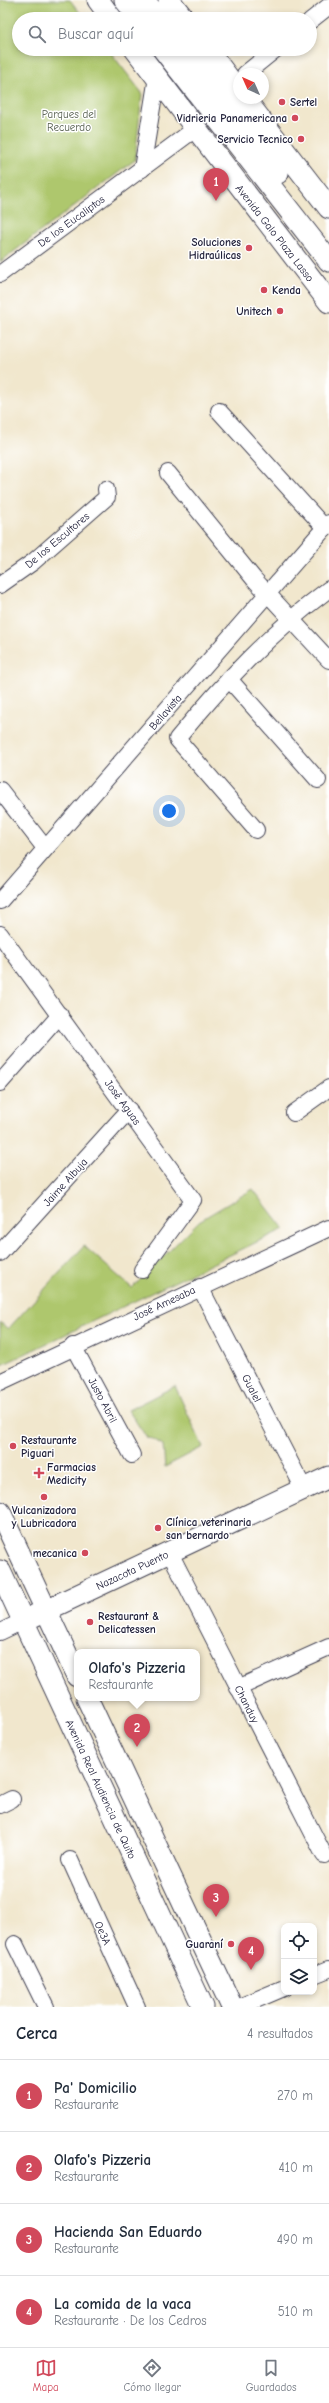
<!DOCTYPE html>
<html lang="es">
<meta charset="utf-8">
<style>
:root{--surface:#fff;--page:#f2f2f3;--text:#1f2937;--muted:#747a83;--line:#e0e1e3;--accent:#d1495b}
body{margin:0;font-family:"Comic Neue",sans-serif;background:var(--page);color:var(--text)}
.controls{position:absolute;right:12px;bottom:12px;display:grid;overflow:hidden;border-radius:8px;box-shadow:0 2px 6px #0003}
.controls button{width:36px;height:36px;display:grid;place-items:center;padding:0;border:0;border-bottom:1px solid var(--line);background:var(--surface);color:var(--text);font:20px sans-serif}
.compass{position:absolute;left:233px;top:68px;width:36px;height:36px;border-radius:50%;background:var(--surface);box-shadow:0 2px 6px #0003;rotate:315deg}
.you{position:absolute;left:169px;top:811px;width:14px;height:14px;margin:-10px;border:3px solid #fff;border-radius:50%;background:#1a73e8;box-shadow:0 0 0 6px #1a73e833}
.badge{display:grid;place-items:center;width:26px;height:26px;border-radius:50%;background:var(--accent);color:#fff;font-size:13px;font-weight:700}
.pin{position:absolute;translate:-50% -33px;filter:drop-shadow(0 1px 2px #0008)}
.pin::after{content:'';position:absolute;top:21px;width:14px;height:12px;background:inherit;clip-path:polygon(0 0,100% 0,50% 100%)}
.popup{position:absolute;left:74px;top:1649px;width:126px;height:52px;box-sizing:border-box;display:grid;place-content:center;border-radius:8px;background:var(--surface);filter:drop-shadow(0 1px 3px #0005);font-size:13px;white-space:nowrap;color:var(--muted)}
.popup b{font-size:15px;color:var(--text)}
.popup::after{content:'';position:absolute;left:50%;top:100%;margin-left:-8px;border:8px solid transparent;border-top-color:var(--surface)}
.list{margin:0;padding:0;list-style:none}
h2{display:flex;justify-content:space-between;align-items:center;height:52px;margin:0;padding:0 16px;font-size:17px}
h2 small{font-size:13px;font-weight:400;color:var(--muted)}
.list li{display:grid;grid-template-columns:26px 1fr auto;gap:12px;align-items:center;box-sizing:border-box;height:72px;padding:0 16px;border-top:1px solid var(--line)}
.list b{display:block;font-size:15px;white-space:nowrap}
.list p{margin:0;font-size:13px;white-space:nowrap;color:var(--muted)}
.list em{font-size:13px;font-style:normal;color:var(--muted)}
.icon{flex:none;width:22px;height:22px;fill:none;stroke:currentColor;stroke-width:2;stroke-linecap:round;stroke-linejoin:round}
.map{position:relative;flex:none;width:329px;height:2007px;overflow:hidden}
.search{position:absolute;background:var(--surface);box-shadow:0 2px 6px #0003;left:12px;right:12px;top:12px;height:44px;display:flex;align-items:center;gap:10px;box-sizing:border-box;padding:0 14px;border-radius:22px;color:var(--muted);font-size:15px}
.sheet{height:340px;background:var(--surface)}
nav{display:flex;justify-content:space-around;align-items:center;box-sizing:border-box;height:56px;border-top:1px solid var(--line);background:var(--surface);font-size:11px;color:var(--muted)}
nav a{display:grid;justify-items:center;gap:2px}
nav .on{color:var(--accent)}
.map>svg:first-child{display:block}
.green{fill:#aec76d;stroke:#687454}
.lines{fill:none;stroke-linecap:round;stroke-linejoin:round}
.minor-casing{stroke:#414051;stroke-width:18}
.major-casing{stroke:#414051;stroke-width:23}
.minor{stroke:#fff;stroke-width:16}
.major{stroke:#fff;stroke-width:21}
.poi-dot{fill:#d1495b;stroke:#fff;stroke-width:1.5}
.labels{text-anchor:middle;stroke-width:3;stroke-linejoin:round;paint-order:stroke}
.poi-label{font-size:11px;font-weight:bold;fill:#22223b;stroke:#fff;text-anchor:start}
.park-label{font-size:11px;fill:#535c4c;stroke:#fff}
.street-label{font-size:11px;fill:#22223b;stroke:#fff}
</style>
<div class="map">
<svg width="329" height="2007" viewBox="0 0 329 2007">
<rect width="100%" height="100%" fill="#fff"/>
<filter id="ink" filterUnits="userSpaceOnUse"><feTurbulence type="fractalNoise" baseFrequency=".025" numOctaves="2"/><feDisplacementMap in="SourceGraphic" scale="8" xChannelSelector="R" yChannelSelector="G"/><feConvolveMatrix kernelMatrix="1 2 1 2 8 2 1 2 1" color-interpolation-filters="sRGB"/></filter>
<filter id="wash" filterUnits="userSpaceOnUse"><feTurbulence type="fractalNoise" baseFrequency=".012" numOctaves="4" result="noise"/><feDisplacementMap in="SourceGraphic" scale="16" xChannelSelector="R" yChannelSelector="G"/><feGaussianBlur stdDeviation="0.9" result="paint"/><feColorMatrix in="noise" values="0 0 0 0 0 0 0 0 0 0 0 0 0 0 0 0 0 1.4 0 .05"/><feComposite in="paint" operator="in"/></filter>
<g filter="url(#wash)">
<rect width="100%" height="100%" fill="#f1e7cd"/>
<g class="green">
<polygon points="0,0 70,0 85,19 19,19 19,49 108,49 142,93 135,160 0,262"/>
<polygon points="253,1189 284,1229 0,1366 0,1322 8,1329 84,1246 132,1288 199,1221"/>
<polygon points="175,1386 203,1447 165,1467 163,1445 153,1439 147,1438 128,1410"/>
</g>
</g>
<g filter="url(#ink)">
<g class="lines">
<defs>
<g id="minor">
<polyline points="310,21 329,6"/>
<polyline points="245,74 276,49"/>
<polyline points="142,169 157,77"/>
<polyline points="0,274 195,129"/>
<polyline points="219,411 325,528"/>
<polyline points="168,473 254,579 329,660"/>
<polyline points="0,585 33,562 107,497 106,489"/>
<polyline points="229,679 318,780"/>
<polyline points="0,790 45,848"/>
<path d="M256,830L177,739C223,683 271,632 329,589"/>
<polyline points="0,901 329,523"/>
<polyline points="0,934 193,1200 142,1270"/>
<polyline points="0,1083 60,1015"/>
<polyline points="294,1113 329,1088"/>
<polyline points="0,1253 129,1110"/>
<polyline points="200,1287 304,1489"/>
<polyline points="73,1346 132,1455"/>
<polyline points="0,1382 329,1228"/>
<polyline points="170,1553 324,1855"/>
<polyline points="0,1632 23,1621"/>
<polyline points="238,1688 329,1647"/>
<polyline points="0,1805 12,1799"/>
<polyline points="70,1860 137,2007"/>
<polyline points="15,1944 46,2007"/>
<polyline points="314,1975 329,1969"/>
<polyline points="239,2007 284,1988"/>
</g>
<g id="major">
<polyline points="98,0 112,19"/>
<polyline points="125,0 140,19"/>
<polyline points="144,0 159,19"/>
<polyline points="169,0 184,19"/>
<polyline points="135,49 329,302"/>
<polyline points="163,49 329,261"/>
<polyline points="182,49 278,173"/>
<polyline points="207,49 239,92"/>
<polyline points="244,98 329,208"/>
<polyline points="0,1512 77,1676"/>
<polyline points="0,1571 203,2007"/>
<polyline points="23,1621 329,1477"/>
<polyline points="87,1698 232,2007"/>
</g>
</defs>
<use href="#minor" class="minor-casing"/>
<use href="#major" class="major-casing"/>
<use href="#minor" class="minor"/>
<use href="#major" class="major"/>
</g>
</g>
<g class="poi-dot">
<circle cx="282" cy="102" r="4"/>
<circle cx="295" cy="118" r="4"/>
<circle cx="301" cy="139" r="4"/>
<circle cx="249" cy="248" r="4"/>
<circle cx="264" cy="290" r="4"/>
<circle cx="280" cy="311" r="4"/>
<circle cx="13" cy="1446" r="4"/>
<path d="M37 1467h4v4h4v4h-4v4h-4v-4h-4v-4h4z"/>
<circle cx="44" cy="1497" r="4"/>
<circle cx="158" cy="1528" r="4"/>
<circle cx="85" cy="1553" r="4"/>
<circle cx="90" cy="1622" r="4"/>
<circle cx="231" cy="1944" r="4"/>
</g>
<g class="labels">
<g class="poi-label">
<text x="290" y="106">Sertel</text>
<text x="287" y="122" text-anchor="end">Vidrieria Panamericana</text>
<text x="293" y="143" text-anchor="end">Servicio Tecnico</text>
<text x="241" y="246" text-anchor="end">Soluciones<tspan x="241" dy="13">Hidraúlicas</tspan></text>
<text x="272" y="294">Kenda</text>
<text x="272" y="315" text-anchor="end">Unitech</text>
<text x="21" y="1444">Restaurante<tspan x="21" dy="13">Piguari</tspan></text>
<text x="47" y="1471">Farmacias<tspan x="47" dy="13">Medicity</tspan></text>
<text x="44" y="1514" text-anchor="middle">Vulcanizadora<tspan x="44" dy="13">y Lubricadora</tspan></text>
<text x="166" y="1526">Clínica veterinaria<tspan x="166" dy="13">san bernardo</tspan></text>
<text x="77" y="1557" text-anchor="end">mecanica</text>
<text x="98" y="1620">Restaurant &amp;<tspan x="98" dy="13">Delicatessen</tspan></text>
<text x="223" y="1948" text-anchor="end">Guaraní</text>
</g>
<g class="park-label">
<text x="69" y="118">Parques del<tspan x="69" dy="13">Recuerdo</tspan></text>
</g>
<g class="street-label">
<text transform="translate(71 221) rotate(-36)" y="4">De los Eucaliptos</text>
<text transform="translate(275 233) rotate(52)" y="4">Avenida Galo Plaza Lasso</text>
<text transform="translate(57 540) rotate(-40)" y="4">De los Escultores</text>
<text transform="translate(165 712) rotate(-49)" y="4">Bellavista</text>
<text transform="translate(123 1102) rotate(54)" y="4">José Aguas</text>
<text transform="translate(65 1182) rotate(-48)" y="4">Jaime Albuja</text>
<text transform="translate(164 1303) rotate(-25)" y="4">José Amesaba</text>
<text transform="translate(252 1388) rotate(63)" y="4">Gualel</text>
<text transform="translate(103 1400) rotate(62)" y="4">Justo Abril</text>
<text transform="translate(132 1570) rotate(-25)" y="4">Nazacota Puento</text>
<text transform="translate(247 1704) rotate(63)" y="4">Chanduy</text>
<text transform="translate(101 1789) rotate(65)" y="4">Avenida Real Audiencia de Quito</text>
<text transform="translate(103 1933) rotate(65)" y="4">Oe3A</text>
</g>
</g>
</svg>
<div class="controls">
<button><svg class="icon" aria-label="locate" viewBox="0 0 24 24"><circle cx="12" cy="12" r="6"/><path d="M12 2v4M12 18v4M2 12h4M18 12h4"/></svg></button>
<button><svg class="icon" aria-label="layers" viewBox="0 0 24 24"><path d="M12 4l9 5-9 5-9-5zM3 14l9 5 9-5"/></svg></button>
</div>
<svg class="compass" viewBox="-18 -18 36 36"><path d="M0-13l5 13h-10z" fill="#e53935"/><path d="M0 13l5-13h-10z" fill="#747a83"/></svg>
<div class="you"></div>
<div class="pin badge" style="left:216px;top:201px">1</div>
<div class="pin badge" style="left:137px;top:1747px">2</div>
<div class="popup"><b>Olafo's Pizzeria</b>Restaurante</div>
<div class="pin badge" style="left:216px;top:1917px">3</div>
<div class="pin badge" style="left:251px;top:1970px">4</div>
<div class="search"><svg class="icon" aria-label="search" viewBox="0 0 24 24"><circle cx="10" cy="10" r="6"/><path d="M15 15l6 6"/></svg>Buscar aquí</div>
</div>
<section class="sheet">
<h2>Cerca<small>4 resultados</small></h2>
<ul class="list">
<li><span class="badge">1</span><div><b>Pa' Domicilio</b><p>Restaurante</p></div><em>270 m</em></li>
<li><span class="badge">2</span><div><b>Olafo's Pizzeria</b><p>Restaurante</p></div><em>410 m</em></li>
<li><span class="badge">3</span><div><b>Hacienda San Eduardo</b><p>Restaurante</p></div><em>490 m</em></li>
<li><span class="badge">4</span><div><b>La comida de la vaca</b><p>Restaurante · De los Cedros</p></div><em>510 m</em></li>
</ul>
</section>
<nav>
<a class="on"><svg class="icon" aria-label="map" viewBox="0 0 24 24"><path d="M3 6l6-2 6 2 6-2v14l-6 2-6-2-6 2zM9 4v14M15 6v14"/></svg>Mapa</a>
<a><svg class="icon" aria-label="directions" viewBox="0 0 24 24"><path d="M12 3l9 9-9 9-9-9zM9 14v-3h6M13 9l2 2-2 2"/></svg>Cómo llegar</a>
<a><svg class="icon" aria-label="saved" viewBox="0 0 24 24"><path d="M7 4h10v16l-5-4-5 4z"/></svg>Guardados</a>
</nav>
